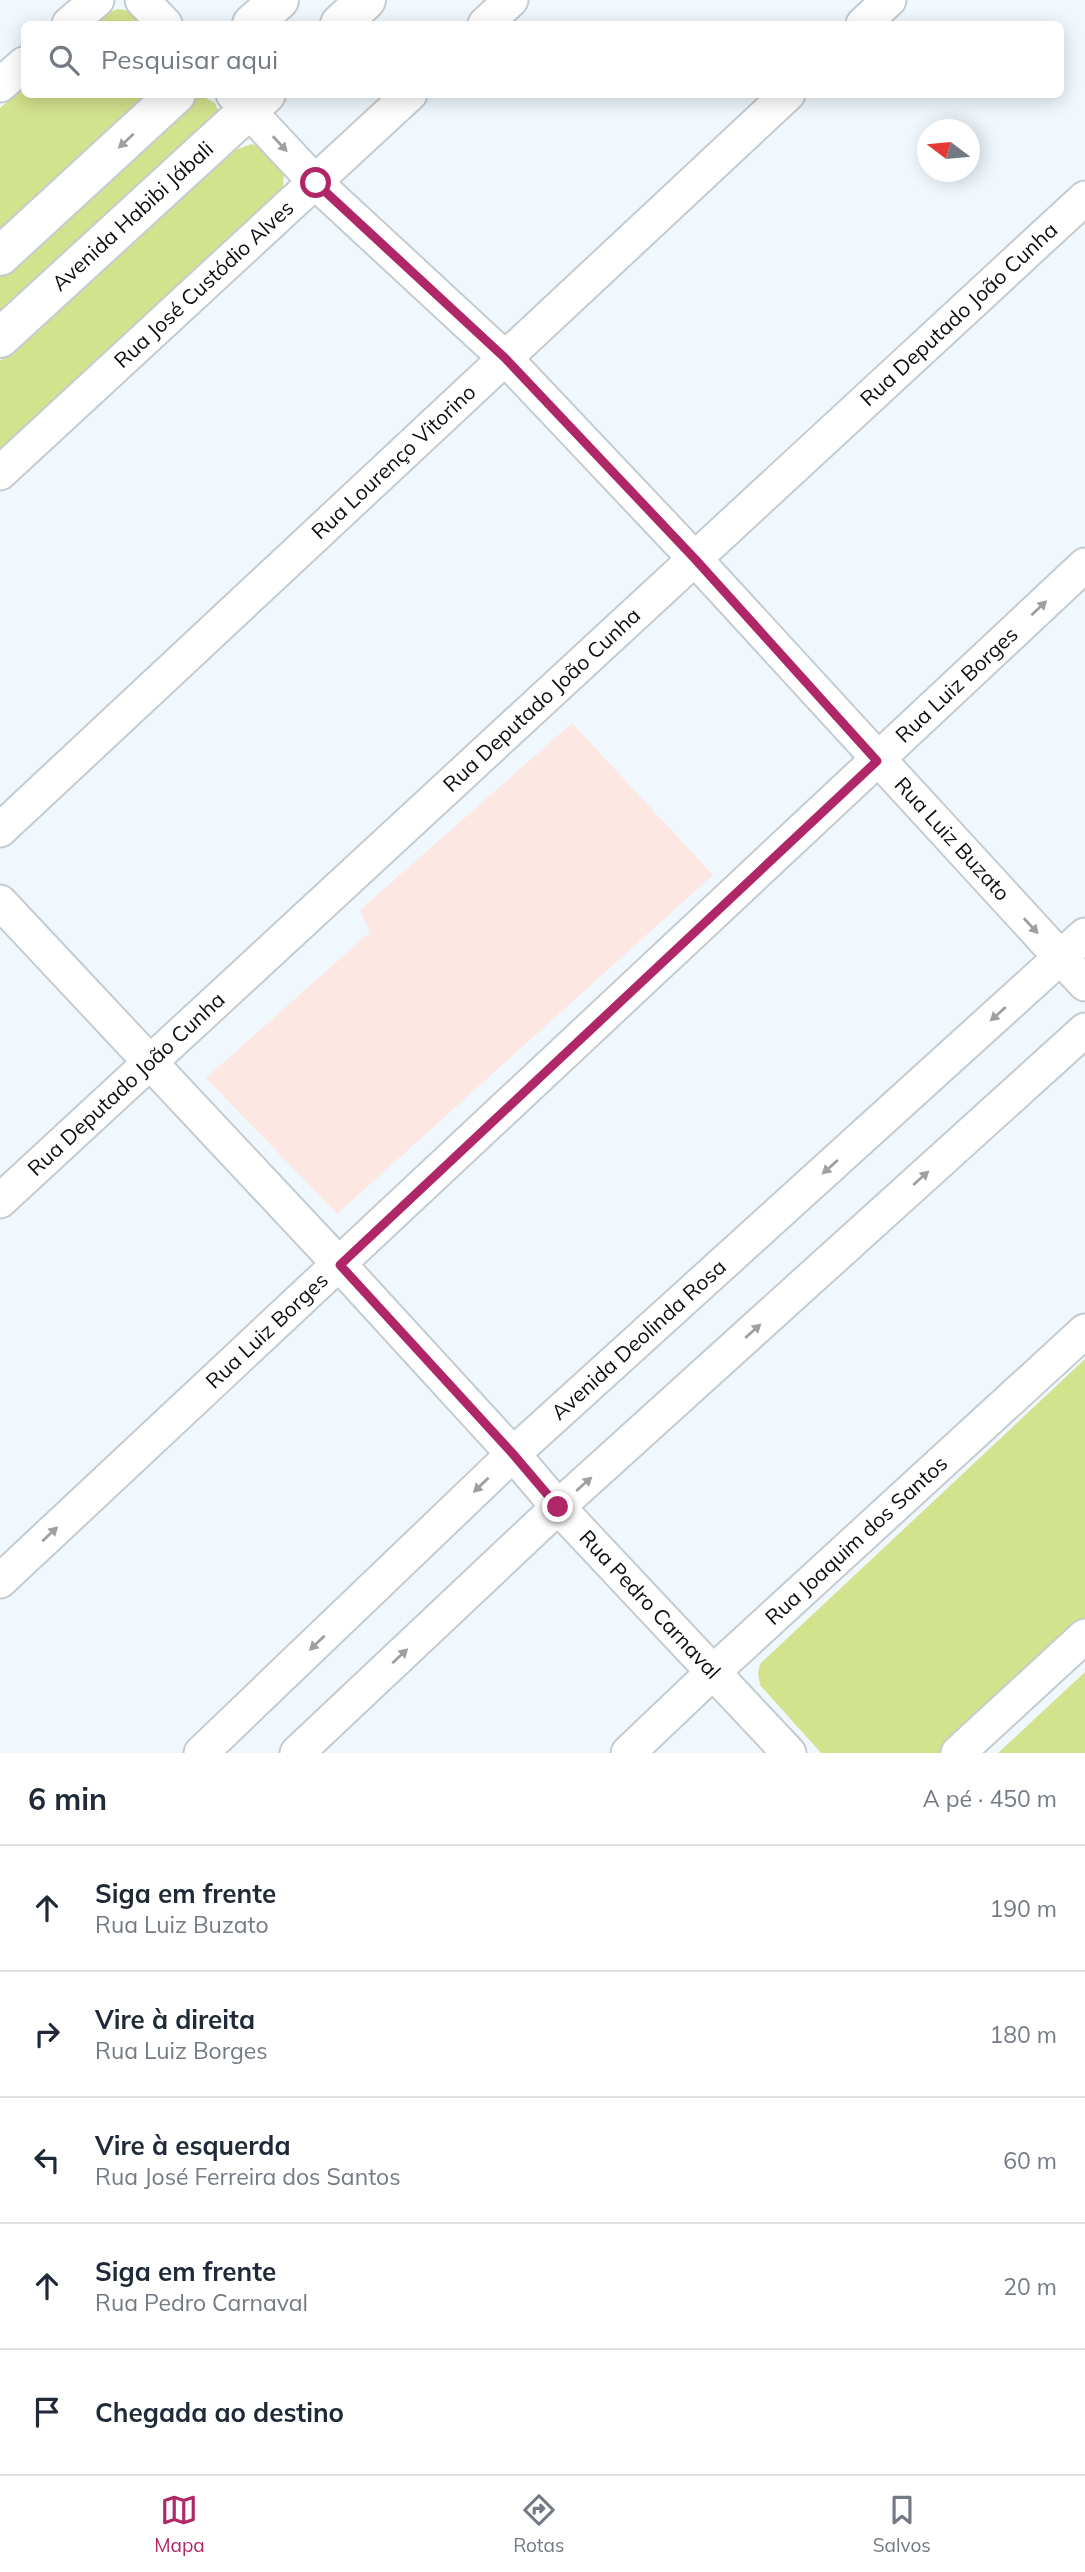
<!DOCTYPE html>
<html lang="pt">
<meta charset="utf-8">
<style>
:root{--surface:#fff;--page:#f6f6f7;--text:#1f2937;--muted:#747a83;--line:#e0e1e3;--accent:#b02768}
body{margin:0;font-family:Mulish,sans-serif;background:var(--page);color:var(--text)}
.compass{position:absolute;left:917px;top:119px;width:63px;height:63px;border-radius:50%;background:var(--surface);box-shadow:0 4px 18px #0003;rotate:286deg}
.stop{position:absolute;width:21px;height:21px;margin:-16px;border:5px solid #b02768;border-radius:50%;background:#fff}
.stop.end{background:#b02768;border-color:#fff;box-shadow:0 2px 7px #0008}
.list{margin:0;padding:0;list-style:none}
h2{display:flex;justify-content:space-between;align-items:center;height:91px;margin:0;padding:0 28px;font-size:30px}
h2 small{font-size:23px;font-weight:400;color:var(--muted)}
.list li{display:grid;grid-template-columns:46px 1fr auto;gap:21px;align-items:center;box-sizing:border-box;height:126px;padding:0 28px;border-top:2px solid var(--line)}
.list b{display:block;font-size:26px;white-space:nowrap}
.list p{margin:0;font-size:23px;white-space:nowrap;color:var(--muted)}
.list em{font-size:23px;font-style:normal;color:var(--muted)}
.icon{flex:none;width:38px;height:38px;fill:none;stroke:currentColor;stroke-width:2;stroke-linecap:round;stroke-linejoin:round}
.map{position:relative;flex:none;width:1085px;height:1753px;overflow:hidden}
.search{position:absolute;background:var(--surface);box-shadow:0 4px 18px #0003;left:21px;right:21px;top:21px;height:77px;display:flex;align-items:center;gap:18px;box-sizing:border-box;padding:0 24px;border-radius:10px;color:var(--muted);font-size:26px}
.sheet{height:721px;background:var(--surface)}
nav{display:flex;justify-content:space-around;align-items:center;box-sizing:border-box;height:98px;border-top:2px solid var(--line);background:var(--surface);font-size:19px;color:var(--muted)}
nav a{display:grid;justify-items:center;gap:4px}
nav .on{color:var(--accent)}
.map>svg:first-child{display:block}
.education{fill:#fce7e2}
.green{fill:#d3e28d}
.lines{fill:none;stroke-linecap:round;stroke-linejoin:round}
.minor-casing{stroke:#c4cbd1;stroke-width:37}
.major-casing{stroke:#c4cbd1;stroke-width:42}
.minor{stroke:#fff;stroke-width:33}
.major{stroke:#fff;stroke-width:38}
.oneway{fill:#9e9fa0}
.route{stroke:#b02768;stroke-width:9}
.labels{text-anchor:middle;stroke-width:7;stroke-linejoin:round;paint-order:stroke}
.street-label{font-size:21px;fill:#0c0f11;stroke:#fff}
</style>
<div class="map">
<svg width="1085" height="1753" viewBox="0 0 1085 1753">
<rect width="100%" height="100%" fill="#f0f8fe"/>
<polygon class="education" points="572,723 713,875 337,1214 206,1078 370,932 360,910"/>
<g class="green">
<polygon points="119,9 136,12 147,24 92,24 105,13"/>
<polygon points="24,86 24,94 155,95 0,236 0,108"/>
<polygon points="195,96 206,98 215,103 219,113 0,319 0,273"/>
<polygon points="252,144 266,149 284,170 283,189 271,208 0,448 0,361 235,150"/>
<polygon points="1085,1359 1085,1626 949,1753 821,1753 760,1685 758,1673 760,1664"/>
<polygon points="1085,1672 1085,1753 998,1753"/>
</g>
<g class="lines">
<defs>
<g id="minor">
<polyline points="142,0 165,24"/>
<polyline points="69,24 97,0"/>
<polyline points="485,24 511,0"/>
<polyline points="863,24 889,0"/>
<polyline points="0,85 24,64"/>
<path id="s1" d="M233,94L316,183L505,358L695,559L1085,984"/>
<path id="s2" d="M0,473L410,94"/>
<path id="s3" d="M0,830L788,94"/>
<path id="s4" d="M0,902L340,1265L513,1454L558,1507L789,1753"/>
<path id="s5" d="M0,1201L1085,198"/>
<path id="s6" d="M0,1581L1085,565"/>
<path id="s7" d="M201,1753L513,1454L1085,935"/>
<polyline points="297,1753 558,1507 1085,1030"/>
<path id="s8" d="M628,1753L712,1673L1085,1331"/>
<polyline points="958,1753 1085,1636"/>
</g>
<g id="major">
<polyline points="252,24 279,0"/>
<polyline points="340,24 366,0"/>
<polyline points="0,256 176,94"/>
<path id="s9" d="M0,338L266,94"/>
</g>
</defs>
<use href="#minor" class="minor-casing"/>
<use href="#major" class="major-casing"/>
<use href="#minor" class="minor"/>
<use href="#major" class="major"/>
</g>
<defs><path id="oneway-solid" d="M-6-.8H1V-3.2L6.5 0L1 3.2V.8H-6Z" transform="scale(1.75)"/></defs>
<g class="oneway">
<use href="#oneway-solid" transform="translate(126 141) rotate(137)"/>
<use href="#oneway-solid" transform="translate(280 144) rotate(47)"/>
<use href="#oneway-solid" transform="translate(1039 608) rotate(-43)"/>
<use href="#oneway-solid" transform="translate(1031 926) rotate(47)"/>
<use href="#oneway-solid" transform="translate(998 1014) rotate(138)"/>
<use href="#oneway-solid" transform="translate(830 1167) rotate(138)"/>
<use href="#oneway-solid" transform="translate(921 1178) rotate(-42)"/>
<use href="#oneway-solid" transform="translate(753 1331) rotate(-42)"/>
<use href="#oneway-solid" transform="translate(584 1484) rotate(-42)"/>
<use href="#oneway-solid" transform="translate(481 1485) rotate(136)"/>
<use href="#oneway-solid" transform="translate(50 1534) rotate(-43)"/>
<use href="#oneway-solid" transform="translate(317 1643) rotate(136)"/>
<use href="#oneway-solid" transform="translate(400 1656) rotate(-43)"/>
</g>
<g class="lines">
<polyline class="route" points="316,183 505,358 695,559 877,761 340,1265 513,1454 558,1507"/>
</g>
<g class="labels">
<g class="street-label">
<text dy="7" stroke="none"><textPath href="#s9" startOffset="180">Avenida Habibi Jábali</textPath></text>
<text dy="7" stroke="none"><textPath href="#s2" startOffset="278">Rua José Custódio Alves</textPath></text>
<text dy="7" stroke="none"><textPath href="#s5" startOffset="1306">Rua Deputado João Cunha</textPath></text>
<text dy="7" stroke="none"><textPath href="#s3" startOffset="539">Rua Lourenço Vitorino</textPath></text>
<text dy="7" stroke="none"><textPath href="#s6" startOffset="1311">Rua Luiz Borges</textPath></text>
<text dy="7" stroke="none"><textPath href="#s5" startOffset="738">Rua Deputado João Cunha</textPath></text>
<text dy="7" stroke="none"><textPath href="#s1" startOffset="1036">Rua Luiz Buzato</textPath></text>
<text dy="7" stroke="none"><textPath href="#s5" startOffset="172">Rua Deputado João Cunha</textPath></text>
<text dy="7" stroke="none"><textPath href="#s6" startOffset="366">Rua Luiz Borges</textPath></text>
<text dy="7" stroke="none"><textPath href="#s7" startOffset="602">Avenida Deolinda Rosa</textPath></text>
<text dy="7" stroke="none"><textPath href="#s8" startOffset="312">Rua Joaquim dos Santos</textPath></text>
<text dy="7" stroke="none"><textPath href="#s4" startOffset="957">Rua Pedro Carnaval</textPath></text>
</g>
</g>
</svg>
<svg class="compass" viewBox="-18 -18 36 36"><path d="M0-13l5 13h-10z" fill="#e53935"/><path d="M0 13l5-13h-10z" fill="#747a83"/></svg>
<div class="stop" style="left:316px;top:183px"></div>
<div class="stop end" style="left:558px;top:1507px"></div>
<div class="search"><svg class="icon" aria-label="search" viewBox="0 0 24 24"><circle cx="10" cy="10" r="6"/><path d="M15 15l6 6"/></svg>Pesquisar aqui</div>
</div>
<section class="sheet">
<h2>6 min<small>A pé · 450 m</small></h2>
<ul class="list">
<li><svg class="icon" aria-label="ahead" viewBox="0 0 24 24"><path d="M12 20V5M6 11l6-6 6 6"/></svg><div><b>Siga em frente</b><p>Rua Luiz Buzato</p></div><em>190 m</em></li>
<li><svg class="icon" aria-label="right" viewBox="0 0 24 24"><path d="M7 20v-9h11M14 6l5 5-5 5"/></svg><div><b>Vire à direita</b><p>Rua Luiz Borges</p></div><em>180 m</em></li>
<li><svg class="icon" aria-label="left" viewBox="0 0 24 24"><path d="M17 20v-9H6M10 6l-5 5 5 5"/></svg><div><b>Vire à esquerda</b><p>Rua José Ferreira dos Santos</p></div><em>60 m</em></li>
<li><svg class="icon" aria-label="ahead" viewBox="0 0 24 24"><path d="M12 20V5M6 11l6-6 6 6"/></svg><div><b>Siga em frente</b><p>Rua Pedro Carnaval</p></div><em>20 m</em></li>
<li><svg class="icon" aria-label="arrive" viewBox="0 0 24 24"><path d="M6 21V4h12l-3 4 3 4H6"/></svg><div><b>Chegada ao destino</b></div></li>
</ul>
</section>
<nav>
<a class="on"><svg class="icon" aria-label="map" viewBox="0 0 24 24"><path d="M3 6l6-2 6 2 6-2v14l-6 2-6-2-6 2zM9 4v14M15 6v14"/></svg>Mapa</a>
<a><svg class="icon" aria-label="directions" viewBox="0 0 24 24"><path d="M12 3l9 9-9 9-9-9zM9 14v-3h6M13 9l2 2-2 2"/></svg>Rotas</a>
<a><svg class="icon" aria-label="saved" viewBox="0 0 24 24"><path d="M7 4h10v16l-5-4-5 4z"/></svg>Salvos</a>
</nav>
